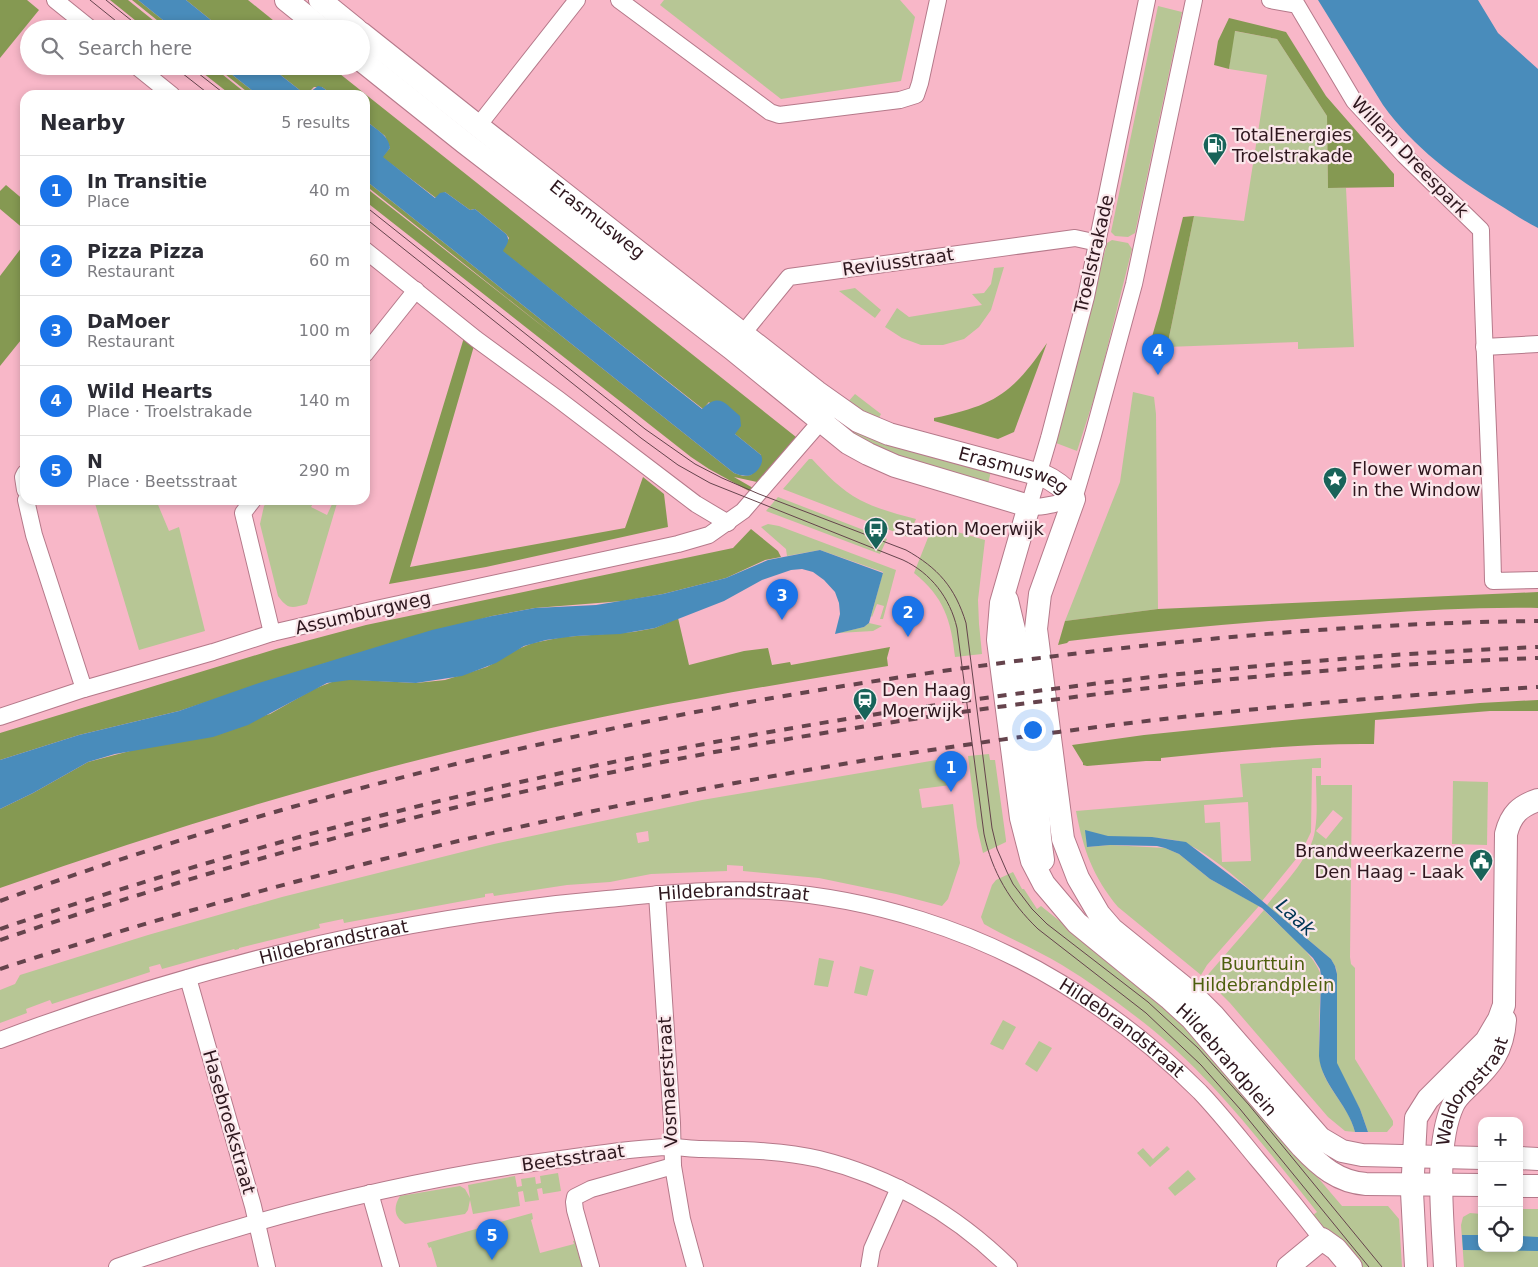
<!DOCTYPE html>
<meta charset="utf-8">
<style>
:root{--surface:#fff;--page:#f7f7f7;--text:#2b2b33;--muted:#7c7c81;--line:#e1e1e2;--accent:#1a73e8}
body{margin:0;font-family:"DejaVu Sans",sans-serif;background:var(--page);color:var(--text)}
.controls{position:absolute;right:15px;bottom:15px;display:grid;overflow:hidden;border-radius:10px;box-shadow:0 2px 8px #0003}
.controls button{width:45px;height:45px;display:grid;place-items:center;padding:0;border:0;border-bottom:1px solid var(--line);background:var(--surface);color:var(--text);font:25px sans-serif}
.you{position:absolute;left:1032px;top:729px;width:18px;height:18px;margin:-12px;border:4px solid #fff;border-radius:50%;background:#1a73e8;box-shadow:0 0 0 8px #1a73e833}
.badge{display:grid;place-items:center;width:32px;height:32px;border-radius:50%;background:var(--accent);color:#fff;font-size:16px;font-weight:700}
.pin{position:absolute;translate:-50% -41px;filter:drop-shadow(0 1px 2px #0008)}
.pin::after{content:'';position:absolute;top:26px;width:18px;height:15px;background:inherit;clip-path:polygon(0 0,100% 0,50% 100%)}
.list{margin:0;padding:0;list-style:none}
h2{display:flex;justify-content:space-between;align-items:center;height:65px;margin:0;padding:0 20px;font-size:21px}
h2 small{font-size:16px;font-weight:400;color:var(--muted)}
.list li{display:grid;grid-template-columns:32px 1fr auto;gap:15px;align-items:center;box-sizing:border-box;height:70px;padding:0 20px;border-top:1px solid var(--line)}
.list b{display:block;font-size:19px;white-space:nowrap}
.list p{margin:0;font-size:16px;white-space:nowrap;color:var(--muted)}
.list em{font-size:16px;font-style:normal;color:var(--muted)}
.icon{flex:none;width:28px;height:28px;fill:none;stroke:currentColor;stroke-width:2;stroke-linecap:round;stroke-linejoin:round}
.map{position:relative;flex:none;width:1538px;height:1267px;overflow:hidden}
.search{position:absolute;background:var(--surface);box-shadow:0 2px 8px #0003;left:20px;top:20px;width:350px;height:55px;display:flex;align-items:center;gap:12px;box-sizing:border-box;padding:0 18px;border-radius:28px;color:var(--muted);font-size:19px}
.panel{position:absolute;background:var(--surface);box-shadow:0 2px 8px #0003;left:20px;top:90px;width:350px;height:415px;border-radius:15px}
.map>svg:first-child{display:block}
.green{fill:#b7c695;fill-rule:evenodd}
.forest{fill:#859952}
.water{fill:#498cbb}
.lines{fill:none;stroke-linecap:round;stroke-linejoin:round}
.street-casing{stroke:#b5798a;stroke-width:18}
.secondary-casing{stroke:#b5798a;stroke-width:24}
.street{stroke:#fff;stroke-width:16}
.secondary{stroke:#fff;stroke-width:22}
.tram{stroke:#65434c;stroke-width:1}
.rail{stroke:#65434c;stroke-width:4;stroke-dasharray:9 9;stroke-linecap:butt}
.labels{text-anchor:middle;stroke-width:4.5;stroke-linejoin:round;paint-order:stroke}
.poi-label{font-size:18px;fill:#2e171e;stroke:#fbe7eb;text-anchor:start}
.street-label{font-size:18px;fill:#2e171e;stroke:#fbe7eb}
.park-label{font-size:18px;fill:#4d5f0e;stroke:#fbe7eb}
.water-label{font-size:19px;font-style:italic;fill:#003555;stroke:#fbe7eb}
</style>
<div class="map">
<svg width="1538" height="1267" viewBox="0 0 1538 1267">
<rect width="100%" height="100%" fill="#f8b7c8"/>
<g class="green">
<polygon points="664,0 900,0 915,17 901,81 781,99 660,5"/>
<polygon points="1158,6 1182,12 1135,233 1128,237 1115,236 1111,232"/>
<polygon points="1234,31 1277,39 1327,116 1328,188 1346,188 1354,347 1298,349 1298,342 1167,347 1194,216 1244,221 1267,75 1229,69"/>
<polygon points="1112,240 1128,243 1132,249 1097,389 1077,451 1056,443 1107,243"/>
<polygon points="1004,267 991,310 979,327 964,339 943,345 921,345 902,338 885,327 897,308 909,317 982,305 972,294 984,293 991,284 994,268"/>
<polygon points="855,288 881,310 875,318 839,291"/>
<polygon points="1133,392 1154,397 1156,414 1158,609 1065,621 1120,482"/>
<polygon points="855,394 881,414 878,420 847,403"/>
<polygon points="841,422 991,471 988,484 893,455 863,443 840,423"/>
<path d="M809,459H812C826,474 841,490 860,500C877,509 897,514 916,519L908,537L783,489Z"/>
<polygon points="778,497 887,539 880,554 766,511"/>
<polygon points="94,500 156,500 169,531 179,527 205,631 139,650"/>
<path d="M269,500H315L311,507L327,515L334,500H338L307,604C292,608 288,610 278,596L260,524L264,506Z"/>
<polygon points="768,524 779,526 896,570 883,619 880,619 884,606 877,604 872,617 871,616 883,572 820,550 787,556 786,549 761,527"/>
<path d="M933,525L985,540L978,600L979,624L982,654L955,657C951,620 944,597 914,573Z"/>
<polygon points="869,623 882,626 873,631 838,633 864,627"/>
<polygon points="989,754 990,760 995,760 1006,840 1006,842 983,853 977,827 968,756"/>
<path d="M948,758L951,785L919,789L922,808L953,804L960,863L948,899L942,906L896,894L819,878L743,871V866L727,865V871L651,874L610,882L567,885L494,896L493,893L485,894V897L344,923L343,919L319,924L320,928L239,948V949L235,950L234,949L162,969L160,964L149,967L150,972L52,1004L50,1000L26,1009L27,1013L0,1023V990L15,984L20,975L148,935L282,897L494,844L702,800ZM648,831L649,841L638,843L636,833Z"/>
<path d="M1321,758V768H1312L1311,832L1298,859H1296L1262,901C1242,882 1210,854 1185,843C1177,840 1167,839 1158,838C1134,836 1108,840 1086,831L1087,847L1110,845L1165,848L1179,854L1210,879L1259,906L1207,965L1201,975L1118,907C1093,877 1083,849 1076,811L1243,797L1240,764ZM1248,802L1251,861L1222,862L1220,822L1205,823L1204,805Z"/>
<path d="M1316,776H1321V785H1352L1350,957L1351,964L1355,968V1059L1393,1121V1125L1387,1132H1368L1360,1109L1338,1069L1336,1061L1337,976L1336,968L1331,959L1267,905C1282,886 1312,856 1315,830C1318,813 1316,794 1316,776ZM1333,810L1343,818L1326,839L1316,831Z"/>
<polygon points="1453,781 1488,782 1487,845 1452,844"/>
<path d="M1013,872L1022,889H1024L1037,909L1041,906L1168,1008L1213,1054L1342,1206H1388L1399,1219L1402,1267H1361L1312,1216L1317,1212C1263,1145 1211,1075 1143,1022C1117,1002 1090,982 1062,965C1037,950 1010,939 984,924L981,917L992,885L996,880Z"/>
<path d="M1264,910C1279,927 1316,954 1321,976C1321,1002 1315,1051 1324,1075C1333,1095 1350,1110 1355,1132L1345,1131L1328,1117L1230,1003L1205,978Z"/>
<polygon points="819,958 834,961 828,987 814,985"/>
<polygon points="860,966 874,970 867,996 854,993"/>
<polygon points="1003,1020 1016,1027 1003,1050 990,1044"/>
<polygon points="1039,1041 1052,1048 1037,1072 1025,1064"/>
<polygon points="1167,1146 1170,1149 1150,1167 1137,1153 1143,1148 1153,1159"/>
<polygon points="1188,1170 1196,1179 1175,1196 1168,1188"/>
<path d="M558,1173L561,1191L543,1194L542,1188L537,1189L539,1200L525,1202L523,1191L518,1192L520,1206L473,1214L470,1200L468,1210L465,1214L405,1224C394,1217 393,1207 400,1196L460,1186L465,1189L470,1198L468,1185L515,1176L517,1187L522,1186L521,1179L535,1177L536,1184L541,1183L540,1176Z"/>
<polygon points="1519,1209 1538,1209 1538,1267 1464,1267 1461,1225 1463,1217 1470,1213 1482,1214 1482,1248 1519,1248"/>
<polygon points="532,1213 533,1219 531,1220 540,1253 574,1244 573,1241 576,1240 584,1267 437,1267 431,1247 429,1248 427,1243"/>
</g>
<g class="forest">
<polygon points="0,0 27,0 39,10 0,58"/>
<polygon points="110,0 128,0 164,29 146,29"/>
<polygon points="132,0 138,0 174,29 168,29"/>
<polygon points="186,0 248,0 284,29 222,29"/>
<polygon points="1229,18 1286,32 1326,96 1394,174 1394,187 1328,188 1327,116 1277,39 1235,31 1229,69 1214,65 1218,41"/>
<polygon points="194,66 212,66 248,95 231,95"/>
<polygon points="215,66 221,66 258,95 251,95"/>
<polygon points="269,66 330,66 796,437 757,482 734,477 753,488 749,491 709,469 691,457 365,201 365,187 556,337 365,185 365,180 734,473 743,476 751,475 761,455 735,434 709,402 703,409 502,251 509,238 506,234 475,209 470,210 445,192 436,198 382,157 390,148 385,136 365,120 365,95 333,95 322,87 314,87 306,95"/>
<polygon points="6,185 25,201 25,230 0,209 0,191"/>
<polygon points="1194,216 1167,347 1149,347 1160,309 1183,217"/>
<polygon points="25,243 25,335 0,366 0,276"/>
<polygon points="466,331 476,339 410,567 625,528 643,477 664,494 668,527 486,567 389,584"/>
<path d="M1047,343L1014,432L998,439L934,421V418C995,405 1012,394 1047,343Z"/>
<polygon points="751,529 778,551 781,557 765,560 726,578 663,594 623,601 535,608 492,616 323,664 179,711 79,735 0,760 0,733 276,649 366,625 733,548"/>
<path d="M1538,592V608C1482,607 1427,610 1371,614C1270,620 1169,629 1069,641L1067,643L1058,645L1065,621L1158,609Z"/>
<path d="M678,618L689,665L744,651L768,648L772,665L790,662L791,665L890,647L887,658L888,666C761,687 634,708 508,738C336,778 167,829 0,888V809L33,793L88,762L270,714L314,689L337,680H359L416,683L445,680L487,667L518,649L533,643L563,637L633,632L655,628Z"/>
<path d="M1538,700V711H1490L1375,720L1374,744C1304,743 1232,751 1161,758V761H1146L1087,766L1083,765V763L1072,745L1144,735L1302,719L1480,703Z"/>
</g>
<g class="water">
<polygon points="138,0 186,0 222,29 174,29"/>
<path d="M1318,0H1478L1498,33L1538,69V228C1524,221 1511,212 1498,204C1454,177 1414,148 1383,105Z"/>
<polygon points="221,66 269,66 306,95 258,95"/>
<polygon points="318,86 322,87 333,95 306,95"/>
<path d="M365,120C374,128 389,135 390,148L383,157L435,198L440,193L445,192L470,210L475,209L506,234C511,241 506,245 503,251L702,409C720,392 725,404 740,416L741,426L735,434L761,455C765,462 758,472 751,475C745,477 739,475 734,473L365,180Z"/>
<polygon points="820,550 883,573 869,623 864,627 835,634 840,614 839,603 835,592 824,580 813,572 802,569 791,570 762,580 724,601 655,628 620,634 576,636 546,640 524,646 496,663 462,676 416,683 350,680 327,683 248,725 213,737 115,754 88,762 33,793 0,809 0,760 79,735 179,711 262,682 432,630 492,616 535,608 596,605 663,594 726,578 768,560"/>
<path d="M1085,830L1108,836L1152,837L1186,842L1247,888L1331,959L1335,966L1337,974V1063L1360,1109L1368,1132H1355C1348,1104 1321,1084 1319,1056L1321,976L1320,969L1313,958L1262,908L1210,879L1179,854L1165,848L1157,846L1110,845L1087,847Z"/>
<polygon points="1462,1235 1482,1235 1482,1248 1519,1248 1519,1236 1538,1237 1538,1251 1463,1250"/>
</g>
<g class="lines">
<defs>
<g id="street">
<polyline points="55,0 91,29"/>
<polyline points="619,0 770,112 779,115 900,100 916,95 920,83 938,0"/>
<path d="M1147,0L1086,297L1049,438L1029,506C1043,509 1060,502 1074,499L1093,435L1134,284L1194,0"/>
<path d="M1270,0L1297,5L1354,101L1404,155L1481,230C1483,347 1491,464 1493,581L1538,580"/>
<polyline points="136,66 172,95"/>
<polyline points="478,126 577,0"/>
<polyline points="365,250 476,339 558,399 696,504 728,523"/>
<polyline points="736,342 789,277 1075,238 1098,243"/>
<polyline points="1484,347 1538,344"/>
<polyline points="365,354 416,290"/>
<polyline points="25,473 23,477 25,490"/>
<polyline points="26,500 34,535 84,689"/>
<polyline points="253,500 243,513 272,633"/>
<polyline points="0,717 84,689 213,652 272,633 376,609 678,544 709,535 743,511 828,413"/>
<polyline points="657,894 672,1123 673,1166 682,1219 695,1267"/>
<polyline points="188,978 253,1206 267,1267"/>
<path id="s1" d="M0,1040C194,967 400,917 607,899C661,894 715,888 769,891C871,898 974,930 1061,983C1112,1014 1158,1050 1200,1092C1220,1113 1238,1136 1257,1159C1279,1185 1301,1212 1322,1239"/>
<polyline points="370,1193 391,1267"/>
<path d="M117,1267C261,1216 410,1179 561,1159C597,1154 633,1148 669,1147C680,1147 691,1149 702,1149C741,1150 780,1150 819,1159C891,1177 956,1215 1009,1267"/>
<polyline points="591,1267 575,1210 574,1202 575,1197 591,1189 673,1166"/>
<polyline points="869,1267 872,1249 899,1188"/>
</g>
<g id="secondary">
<polyline points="286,0 322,29"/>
<polyline points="320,0 356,29"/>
<path id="s2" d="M361,33L478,126L817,392L858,421L889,434L1044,476C1056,481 1065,489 1074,499L1040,594L1036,629L1063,839L1078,878L1099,914L1112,929L1191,993L1213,1015L1320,1138L1342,1151L1362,1155L1482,1158"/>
<path id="s3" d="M361,60L465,143L731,348L848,443L868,454L895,466L1029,506L1001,603L998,640L1021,818L1032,861L1044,884L1077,923L1169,998L1192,1019L1302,1147C1320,1166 1338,1182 1366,1184L1482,1185"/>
<polyline points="1007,600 1018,646 1038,807 1040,838 1043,860"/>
<polyline points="1519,1158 1538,1159"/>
<polyline points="1519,1186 1538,1186"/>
<polyline points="1288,1267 1322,1239 1336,1249 1351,1267"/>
<path d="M1416,1267L1412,1192L1416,1118L1428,1099L1486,1041L1499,1019L1504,1005L1506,834C1511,814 1520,806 1538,800"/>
<path id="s4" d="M1445,1267C1443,1222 1434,1146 1453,1105C1457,1096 1464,1091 1470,1085C1491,1065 1503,1051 1505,1020"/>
</g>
</defs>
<use href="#street" class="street-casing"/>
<use href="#secondary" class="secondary-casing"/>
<use href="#street" class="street"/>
<use href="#secondary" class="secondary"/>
<g class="tram">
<polyline points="90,0 126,29"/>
<polyline points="106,0 142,29"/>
<polyline points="173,66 210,95"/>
<polyline points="189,66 226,95"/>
<path d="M365,206L645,429L695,464L722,478L759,494L906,550C938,568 955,587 966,623L992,828L997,849L1007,872L1013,884L1032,909L1047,924L1148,1002L1198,1048L1249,1105L1382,1267"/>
<path d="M365,218L641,438L678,465L710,483L903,560C931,573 950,598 957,628L984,834C992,872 1010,902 1038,929L1146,1013L1201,1065L1240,1109L1369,1267"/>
</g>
<g class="rail">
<path d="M0,901C315,787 641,712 972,667C1160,641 1348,623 1538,621"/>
<path d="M0,929C294,828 596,757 903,710C1113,678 1325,656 1538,647"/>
<path d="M0,940C174,881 351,830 531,790C697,752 866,724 1036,702C1202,680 1370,664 1538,658"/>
<path d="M0,969C497,807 1016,717 1538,687"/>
</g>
</g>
<defs>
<symbol id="fuel-pin" viewBox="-11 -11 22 30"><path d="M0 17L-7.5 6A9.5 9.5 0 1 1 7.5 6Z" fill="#196359" stroke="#fbe7eb"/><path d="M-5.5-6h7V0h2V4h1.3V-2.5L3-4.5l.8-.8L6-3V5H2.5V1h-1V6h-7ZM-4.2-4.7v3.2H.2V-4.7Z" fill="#fff"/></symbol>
<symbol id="sight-pin" viewBox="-11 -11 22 30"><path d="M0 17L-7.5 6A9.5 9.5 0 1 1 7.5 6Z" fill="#196359" stroke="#fbe7eb"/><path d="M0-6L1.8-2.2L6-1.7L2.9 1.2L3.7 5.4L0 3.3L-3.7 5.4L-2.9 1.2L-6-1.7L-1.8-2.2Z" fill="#fff"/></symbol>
<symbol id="bus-pin" viewBox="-11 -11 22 30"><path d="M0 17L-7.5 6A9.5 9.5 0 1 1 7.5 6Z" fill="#196359" stroke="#fbe7eb"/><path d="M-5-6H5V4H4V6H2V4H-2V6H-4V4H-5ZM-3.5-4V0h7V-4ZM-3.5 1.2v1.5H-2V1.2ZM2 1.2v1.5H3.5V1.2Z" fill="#fff"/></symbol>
<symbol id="station-pin" viewBox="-11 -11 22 30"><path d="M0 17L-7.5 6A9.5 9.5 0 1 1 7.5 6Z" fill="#196359" stroke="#fbe7eb"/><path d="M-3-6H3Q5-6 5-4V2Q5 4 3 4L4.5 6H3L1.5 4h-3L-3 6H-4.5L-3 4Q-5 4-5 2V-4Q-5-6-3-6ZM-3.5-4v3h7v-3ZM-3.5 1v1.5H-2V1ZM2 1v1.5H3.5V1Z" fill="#fff"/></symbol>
<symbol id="civic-pin" viewBox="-11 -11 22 30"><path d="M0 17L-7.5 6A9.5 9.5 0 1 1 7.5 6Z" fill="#196359" stroke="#fbe7eb"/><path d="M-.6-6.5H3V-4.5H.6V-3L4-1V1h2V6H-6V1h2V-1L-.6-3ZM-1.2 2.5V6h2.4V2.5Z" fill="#fff"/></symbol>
</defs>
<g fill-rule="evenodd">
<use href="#fuel-pin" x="1201" y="131" width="28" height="38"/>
<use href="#sight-pin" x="1321" y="465" width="28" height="38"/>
<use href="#bus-pin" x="862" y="515" width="28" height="38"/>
<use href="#station-pin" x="851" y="686" width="28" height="38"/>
<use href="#civic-pin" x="1467" y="847" width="28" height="38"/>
</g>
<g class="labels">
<g class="poi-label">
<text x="1232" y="141">TotalEnergies<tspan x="1232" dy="21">Troelstrakade</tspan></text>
<text x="1352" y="475">Flower woman<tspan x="1352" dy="21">in the Window</tspan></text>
<text x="894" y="535">Station Moerwijk</text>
<text x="882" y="696">Den Haag<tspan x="882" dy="21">Moerwijk</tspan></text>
<text x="1464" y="857" text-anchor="end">Brandweerkazerne<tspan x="1464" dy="21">Den Haag - Laak</tspan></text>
</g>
<g class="street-label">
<text transform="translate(1410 157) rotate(46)" y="6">Willem Dreespark</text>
<text dy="6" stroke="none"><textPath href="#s2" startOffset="301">Erasmusweg</textPath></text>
<text transform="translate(1094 254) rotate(-77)" y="6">Troelstrakade</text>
<text transform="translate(898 262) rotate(-8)" y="6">Reviusstraat</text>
<text dy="6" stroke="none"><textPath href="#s2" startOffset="794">Erasmusweg</textPath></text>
<text transform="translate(363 613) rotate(-13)" y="6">Assumburgweg</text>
<text dy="6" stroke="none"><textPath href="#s1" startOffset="752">Hildebrandstraat</textPath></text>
<text dy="6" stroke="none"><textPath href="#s1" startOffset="348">Hildebrandstraat</textPath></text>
<text dy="6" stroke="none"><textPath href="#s1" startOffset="1172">Hildebrandstraat</textPath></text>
<text dy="6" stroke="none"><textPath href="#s3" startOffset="1454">Hildebrandplein</textPath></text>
<text transform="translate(668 1082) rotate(-93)" y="6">Vosmaerstraat</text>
<text dy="6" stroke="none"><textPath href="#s4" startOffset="185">Waldorpstraat</textPath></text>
<text transform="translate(229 1122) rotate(74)" y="6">Hasebroekstraat</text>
<text transform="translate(573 1158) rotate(-8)" y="6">Beetsstraat</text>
</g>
<g class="park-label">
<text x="1263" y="970">Buurttuin<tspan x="1263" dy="21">Hildebrandplein</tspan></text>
</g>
<g class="water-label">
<text transform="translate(1296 917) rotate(42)" y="7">Laak</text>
</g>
</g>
</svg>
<div class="controls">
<button>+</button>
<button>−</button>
<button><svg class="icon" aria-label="locate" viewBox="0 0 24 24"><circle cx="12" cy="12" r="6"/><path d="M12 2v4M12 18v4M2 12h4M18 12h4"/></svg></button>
</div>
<div class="you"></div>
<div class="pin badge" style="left:951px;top:792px">1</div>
<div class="pin badge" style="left:908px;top:637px">2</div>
<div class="pin badge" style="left:782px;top:620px">3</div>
<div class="pin badge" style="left:1158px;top:375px">4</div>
<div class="pin badge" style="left:492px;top:1260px">5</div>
<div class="search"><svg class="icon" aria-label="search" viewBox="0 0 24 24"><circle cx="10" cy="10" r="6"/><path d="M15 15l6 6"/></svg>Search here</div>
<section class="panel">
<h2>Nearby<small>5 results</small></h2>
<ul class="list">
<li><span class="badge">1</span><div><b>In Transitie</b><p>Place</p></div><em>40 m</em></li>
<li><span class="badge">2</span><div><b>Pizza Pizza</b><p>Restaurant</p></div><em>60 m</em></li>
<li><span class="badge">3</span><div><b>DaMoer</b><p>Restaurant</p></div><em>100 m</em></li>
<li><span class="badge">4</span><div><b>Wild Hearts</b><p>Place · Troelstrakade</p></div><em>140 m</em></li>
<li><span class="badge">5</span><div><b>N</b><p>Place · Beetsstraat</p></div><em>290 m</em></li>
</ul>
</section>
</div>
